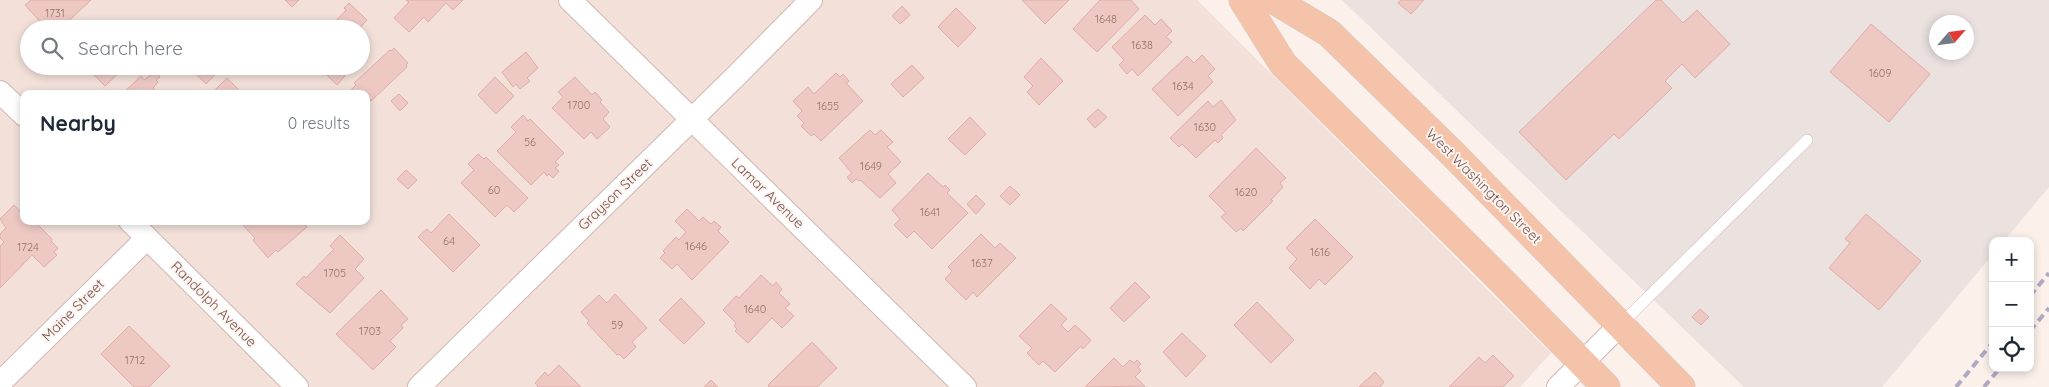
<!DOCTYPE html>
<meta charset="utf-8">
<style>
:root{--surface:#fff;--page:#f6f6f7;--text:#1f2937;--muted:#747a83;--line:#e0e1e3}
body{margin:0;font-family:Quicksand,sans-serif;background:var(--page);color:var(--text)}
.controls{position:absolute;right:15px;bottom:15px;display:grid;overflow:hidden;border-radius:10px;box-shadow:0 2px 8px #0003}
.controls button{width:45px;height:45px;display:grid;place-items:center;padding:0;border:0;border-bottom:1px solid var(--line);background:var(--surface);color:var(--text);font:25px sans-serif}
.compass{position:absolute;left:1929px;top:15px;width:45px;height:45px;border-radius:50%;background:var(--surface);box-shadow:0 2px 8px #0003;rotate:62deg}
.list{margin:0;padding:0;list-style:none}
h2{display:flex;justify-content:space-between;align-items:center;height:65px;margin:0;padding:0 20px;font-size:21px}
h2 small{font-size:16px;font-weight:400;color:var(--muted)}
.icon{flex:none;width:28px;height:28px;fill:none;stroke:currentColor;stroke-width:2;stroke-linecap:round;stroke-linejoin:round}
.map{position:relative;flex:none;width:2049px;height:387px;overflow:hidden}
.search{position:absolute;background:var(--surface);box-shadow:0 2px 8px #0003;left:20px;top:20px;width:350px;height:55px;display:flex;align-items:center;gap:12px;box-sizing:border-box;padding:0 18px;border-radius:28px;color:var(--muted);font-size:19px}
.panel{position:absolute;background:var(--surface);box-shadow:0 2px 8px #0003;left:20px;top:90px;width:350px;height:135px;border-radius:10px}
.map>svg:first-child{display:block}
.residential{fill:#f2e0d9;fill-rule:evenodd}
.industrial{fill:#ebe2e0;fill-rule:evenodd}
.building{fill:#eec9c4;stroke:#e0aca6}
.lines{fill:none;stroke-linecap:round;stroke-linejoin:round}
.lane-casing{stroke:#cfb8b3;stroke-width:12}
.street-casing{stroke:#cfb8b3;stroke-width:24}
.primary-casing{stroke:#d5cbca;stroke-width:29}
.lane{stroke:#fff;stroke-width:11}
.street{stroke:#fff;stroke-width:22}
.primary{stroke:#f4c3a9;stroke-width:28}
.rail{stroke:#b0a9c5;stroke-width:4;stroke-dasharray:8 5;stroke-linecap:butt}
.labels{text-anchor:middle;stroke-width:4;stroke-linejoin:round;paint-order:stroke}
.number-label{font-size:11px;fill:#92706c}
.street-label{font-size:14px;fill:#74524f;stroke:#fef5f1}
</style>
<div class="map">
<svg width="2049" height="387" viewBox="0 0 2049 387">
<rect width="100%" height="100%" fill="#fbf0ea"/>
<path class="residential" d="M0,0H1197L1551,353L1520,387H0ZM29,29H361V66H29ZM24,94H366V221H24Z"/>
<path class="industrial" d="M1342,0H2049V187L2004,241H1993V254L1882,387H1744ZM1936,22H1966V52H1936Z"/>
<g class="building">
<polygon points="31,0 91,0 60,29 57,29 49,20 44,26 25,5"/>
<polygon points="285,0 299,0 292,7"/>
<polygon points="406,0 463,0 453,10 446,3 428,22 424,17 409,32 394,18 409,2"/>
<polygon points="1022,0 1069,0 1045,24"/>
<polygon points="1100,0 1131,0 1139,9 1097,52 1073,29"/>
<polygon points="1401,0 1424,0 1411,14 1398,3"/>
<polygon points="1656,0 1661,0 1683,23 1697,10 1730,44 1695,78 1682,64 1665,81 1672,88 1619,139 1614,134 1566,180 1519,132"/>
<polygon points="349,3 367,20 359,29 328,29 346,10 344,8"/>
<polygon points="902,6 910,15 900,24 892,16"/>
<polygon points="956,8 976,28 958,47 938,27"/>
<polygon points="1145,15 1155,25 1161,19 1172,31 1166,37 1172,42 1138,76 1132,69 1127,74 1119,65 1124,60 1112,47"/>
<polygon points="102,22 108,29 94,29"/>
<polygon points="1871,24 1930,74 1889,122 1830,72"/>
<polygon points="394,48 408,63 406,65 407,67 371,101 368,97 366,99 366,94 347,94 356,85 354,83 390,50 391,51"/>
<polygon points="526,52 538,68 527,78 530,81 520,89 516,84 513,87 502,72"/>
<polygon points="1202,55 1215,69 1208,76 1213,82 1178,116 1152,89 1187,56 1194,63"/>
<polygon points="1041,58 1063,81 1039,105 1027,92 1033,86 1024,77"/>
<polygon points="912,65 924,78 903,97 891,84"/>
<polygon points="81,66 126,66 105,86 92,73 90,75"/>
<polygon points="193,66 223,66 206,84 191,69"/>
<polygon points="336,66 345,76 337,85 327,75"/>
<polygon points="155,72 160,77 156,80 158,82 153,88 158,94 122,94 141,76 144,80"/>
<polygon points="836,73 840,77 843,74 849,81 846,83 863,101 821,141 814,134 811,136 801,126 804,123 797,116 802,111 793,101 808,87 814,94"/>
<polygon points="495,77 514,96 496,114 478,95"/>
<polygon points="575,77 592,95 595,92 602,100 600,102 609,112 603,119 610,127 597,139 591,132 584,139 552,108 563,97 558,92"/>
<polygon points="227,78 241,92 211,94"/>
<polygon points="399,94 408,103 400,111 391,101"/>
<polygon points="1221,100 1236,120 1221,135 1223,138 1218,143 1215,140 1196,158 1182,144 1179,147 1170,138 1208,101 1213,107"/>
<polygon points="1098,109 1107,117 1095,128 1087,119"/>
<polygon points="523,115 528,121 530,119 564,153 555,162 559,165 555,168 559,171 553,178 549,174 547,176 544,172 531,185 497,151 516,132 511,127"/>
<polygon points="970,117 986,134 965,155 948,139"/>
<polygon points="870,130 875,135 881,130 893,142 887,147 901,162 888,174 896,183 880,198 860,180 859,181 856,179 852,183 847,177 852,173 839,158"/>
<polygon points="1256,148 1286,178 1280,183 1283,187 1271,200 1273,201 1243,231 1241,228 1236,232 1221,217 1226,213 1209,196"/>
<polygon points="478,154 484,159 486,157 528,198 514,212 507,205 495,217 461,183 474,170 468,164"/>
<polygon points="406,170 417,180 408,189 397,179"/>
<polygon points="928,173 943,187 945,185 950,190 947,193 968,213 932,249 914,231 907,238 894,225 900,219 892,210"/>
<polygon points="1010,186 1020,195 1010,205 1000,196"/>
<polygon points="976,195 985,204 976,214 967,204"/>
<polygon points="14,205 22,213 24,211 24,221 34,221 52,239 51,241 58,248 54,252 57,255 44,267 32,255 0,288 0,246 4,242 0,238 0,234 6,228 0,219"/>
<polygon points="687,209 699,221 703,217 711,224 714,221 721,227 718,231 729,242 692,280 677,264 672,269 660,258 665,253 663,251 676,237 679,240 686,232 675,221"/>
<polygon points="449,214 480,245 453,272 418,237 427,229 431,233"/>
<polygon points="1866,214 1921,261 1879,310 1829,268 1850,243 1845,239"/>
<polygon points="1315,219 1353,257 1325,285 1319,279 1310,289 1289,268 1297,259 1286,248"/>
<polygon points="245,221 308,221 304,224 307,227 278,252 276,250 268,258 253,240 255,238 242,224"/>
<polygon points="981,234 995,248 1000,243 1016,258 977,297 973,292 966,300 945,279 952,271 948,267"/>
<polygon points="340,235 364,259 355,269 364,278 330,313 296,284 304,276 306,278 334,249 330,246"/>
<polygon points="761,275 773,286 776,282 782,289 779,293 790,304 785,308 794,316 782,328 772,318 748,343 735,331 737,329 734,326 736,323 723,310 736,296 739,298"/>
<polygon points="1135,282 1150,297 1124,322 1110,308"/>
<polygon points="381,290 408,319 401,325 403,328 390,341 396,347 373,370 336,334"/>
<polygon points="615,294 647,328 632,342 636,347 624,359 619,354 617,355 587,323 589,321 581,312 599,295 607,303"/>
<polygon points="681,298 705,323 684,344 659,320"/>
<polygon points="1257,302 1294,340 1271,363 1234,325"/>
<polygon points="1051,304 1067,319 1061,325 1068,332 1075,325 1091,340 1083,349 1081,346 1055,372 1043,361 1039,365 1027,353 1032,348 1019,336"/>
<polygon points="1700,309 1709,317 1701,325 1692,317"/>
<polygon points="129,326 170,366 149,387 134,387 101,354"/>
<polygon points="1182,333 1206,356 1186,377 1163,352"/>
<polygon points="812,342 837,368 817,387 769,387 768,385"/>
<polygon points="1493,355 1514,376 1503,387 1449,387 1479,357 1485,363"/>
<polygon points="1114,358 1123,367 1130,360 1134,363 1137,360 1141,364 1138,367 1141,371 1135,377 1145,386 1085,387"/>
<polygon points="559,365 581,387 537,387 538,386 535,383 545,372 548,376"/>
<polygon points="1375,372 1384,382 1380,387 1359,387"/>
<polygon points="711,380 718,387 704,387"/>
</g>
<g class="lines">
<defs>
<polyline id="lane" points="1620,325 1807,140"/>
<g id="street">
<polyline points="570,0 965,387"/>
<polyline points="0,92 24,115"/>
<polyline points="130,221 297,387"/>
<polyline points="0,383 147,238"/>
<polyline points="419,387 737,75 811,0"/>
<polyline points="1558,387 1620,325"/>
</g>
<g id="primary">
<polyline points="1243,0 1283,64 1495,274 1606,387"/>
<polyline points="1274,0 1329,33 1452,153 1681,387"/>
</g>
</defs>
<use href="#lane" class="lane-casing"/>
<use href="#street" class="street-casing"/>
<use href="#primary" class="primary-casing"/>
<use href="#lane" class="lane"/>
<use href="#street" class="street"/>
<use href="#primary" class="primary"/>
<g class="rail">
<polyline points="2030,296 2049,273"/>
<polyline points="2030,331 2049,308"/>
<polyline points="1956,387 1993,342"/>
<polyline points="1984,387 2000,368"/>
</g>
</g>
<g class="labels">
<g class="number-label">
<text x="55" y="17">1731</text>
<text x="1106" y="23">1648</text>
<text x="1142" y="49">1638</text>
<text x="1880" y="77">1609</text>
<text x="1183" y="90">1634</text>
<text x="579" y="109">1700</text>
<text x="828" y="110">1655</text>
<text x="1205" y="131">1630</text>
<text x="530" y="146">56</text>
<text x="871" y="170">1649</text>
<text x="494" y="194">60</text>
<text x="1246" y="196">1620</text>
<text x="930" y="216">1641</text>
<text x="449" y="245">64</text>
<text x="696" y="250">1646</text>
<text x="28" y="251">1724</text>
<text x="1320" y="256">1616</text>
<text x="982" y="267">1637</text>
<text x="335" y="277">1705</text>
<text x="755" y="313">1640</text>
<text x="617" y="329">59</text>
<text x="370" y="335">1703</text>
<text x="135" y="364">1712</text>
</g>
<g class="street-label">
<text transform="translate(1484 186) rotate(45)" y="5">West Washington Street</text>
<text transform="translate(768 193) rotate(44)" y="5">Lamar Avenue</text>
<text transform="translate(615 194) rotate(-44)" y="5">Grayson Street</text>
<text transform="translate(214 304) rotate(45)" y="5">Randolph Avenue</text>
<text transform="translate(73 310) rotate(-45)" y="5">Maine Street</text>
</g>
</g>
</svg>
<div class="controls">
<button>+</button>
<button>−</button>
<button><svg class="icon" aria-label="locate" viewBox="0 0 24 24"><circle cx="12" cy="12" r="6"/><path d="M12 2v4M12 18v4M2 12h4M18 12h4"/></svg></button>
</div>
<svg class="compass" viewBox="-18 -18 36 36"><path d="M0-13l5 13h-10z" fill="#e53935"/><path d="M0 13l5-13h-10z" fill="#747a83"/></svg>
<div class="search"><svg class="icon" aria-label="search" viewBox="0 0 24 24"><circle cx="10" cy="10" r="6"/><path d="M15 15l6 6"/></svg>Search here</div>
<section class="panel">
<h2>Nearby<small>0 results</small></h2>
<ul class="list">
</ul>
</section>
</div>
